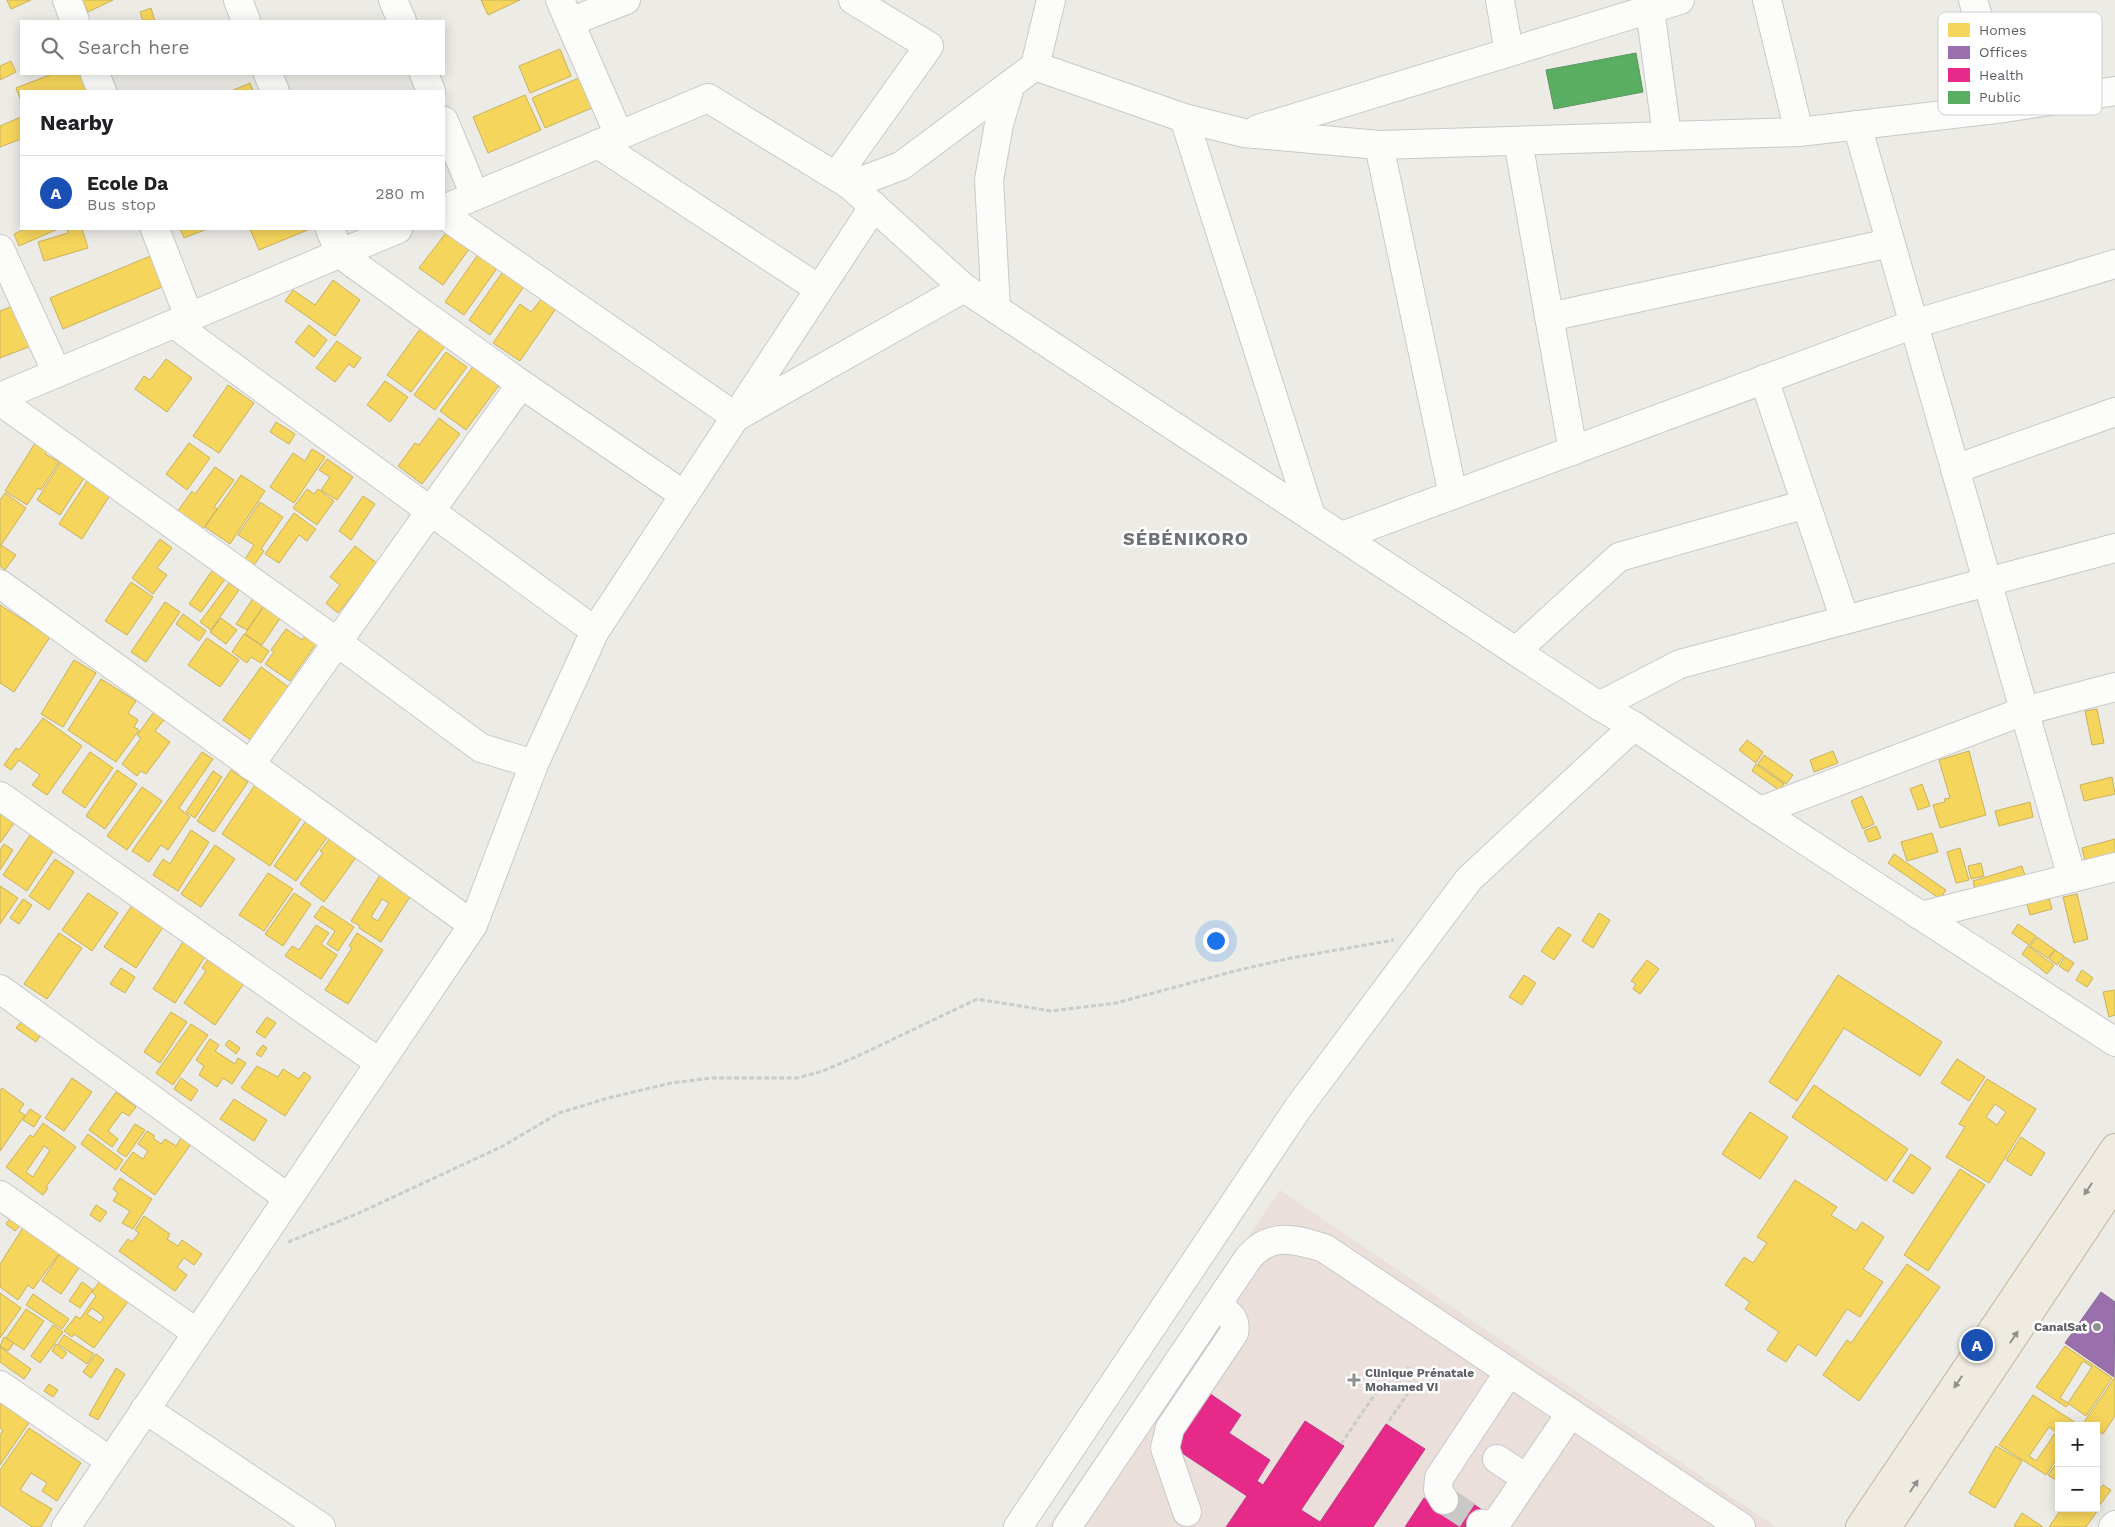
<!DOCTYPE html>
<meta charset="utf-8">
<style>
:root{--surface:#fff;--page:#f2f2f2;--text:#202124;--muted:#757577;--line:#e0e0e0;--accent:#0b8043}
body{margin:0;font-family:"Work Sans",sans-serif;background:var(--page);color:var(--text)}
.controls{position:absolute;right:15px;bottom:15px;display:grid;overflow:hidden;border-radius:0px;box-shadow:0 2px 12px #0003}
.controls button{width:45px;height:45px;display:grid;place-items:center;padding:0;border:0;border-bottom:1px solid var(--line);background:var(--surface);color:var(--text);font:25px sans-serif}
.you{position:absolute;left:1215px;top:940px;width:18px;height:18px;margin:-12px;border:4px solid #fff;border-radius:50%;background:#1a73e8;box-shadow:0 0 0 8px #1a73e833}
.badge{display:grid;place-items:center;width:32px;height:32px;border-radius:50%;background:var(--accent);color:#fff;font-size:16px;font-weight:700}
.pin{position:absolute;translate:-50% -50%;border:2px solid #fff;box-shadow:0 1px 5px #0006}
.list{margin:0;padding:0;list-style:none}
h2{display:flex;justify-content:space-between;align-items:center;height:65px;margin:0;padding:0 20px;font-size:21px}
h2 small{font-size:16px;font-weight:400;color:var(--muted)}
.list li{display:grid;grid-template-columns:32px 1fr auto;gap:15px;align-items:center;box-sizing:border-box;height:75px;padding:0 20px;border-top:1px solid var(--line)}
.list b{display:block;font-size:19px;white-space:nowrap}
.list p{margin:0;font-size:16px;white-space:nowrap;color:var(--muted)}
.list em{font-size:16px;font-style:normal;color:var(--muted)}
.icon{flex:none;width:28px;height:28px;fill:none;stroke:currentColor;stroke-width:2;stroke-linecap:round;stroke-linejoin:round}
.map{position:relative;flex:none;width:2115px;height:1527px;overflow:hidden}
.search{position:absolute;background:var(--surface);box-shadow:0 2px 12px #0003;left:20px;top:20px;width:425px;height:55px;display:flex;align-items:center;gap:12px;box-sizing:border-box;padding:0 18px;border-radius:0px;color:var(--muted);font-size:19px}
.panel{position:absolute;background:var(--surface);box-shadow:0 2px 12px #0003;left:20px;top:90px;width:425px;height:140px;border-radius:0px}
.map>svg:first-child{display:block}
.medical{fill:#ebdfdb}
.homes{fill:#f6d55c;stroke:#c8b25e;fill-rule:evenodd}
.offices{fill:#9970ab;stroke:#876b96}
.health{fill:#e7298a;stroke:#bd397f}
.public{fill:#5aae61;stroke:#5b9662}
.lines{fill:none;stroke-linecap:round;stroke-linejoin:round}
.minor-tunnel{stroke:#c8c8c6;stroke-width:28;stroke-dasharray:28 14;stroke-linecap:butt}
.minor-casing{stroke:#c8c9c8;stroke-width:30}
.highway-casing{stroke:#c2b595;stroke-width:30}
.path{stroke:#c8ccca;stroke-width:3;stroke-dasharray:5 2.5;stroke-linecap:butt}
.minor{stroke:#fcfcfb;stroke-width:28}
.highway{stroke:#efebe1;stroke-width:28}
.oneway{fill:#8f9090}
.poi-dot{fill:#8e9092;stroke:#fff;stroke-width:2}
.labels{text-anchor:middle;stroke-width:5;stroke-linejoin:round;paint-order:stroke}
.poi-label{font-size:12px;font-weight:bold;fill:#5c5f64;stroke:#fff;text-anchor:end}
.district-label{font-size:18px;font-weight:bold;letter-spacing:1px;fill:#6d7176;stroke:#fff}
.key{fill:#fff;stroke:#cecfd0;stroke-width:1}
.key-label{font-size:14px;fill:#5c5f64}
</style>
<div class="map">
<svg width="2115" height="1527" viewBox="0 0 2115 1527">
<rect width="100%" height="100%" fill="#ecebe6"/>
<polygon class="medical" points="1280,1190 1776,1527 1048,1527"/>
<g class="homes">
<polygon points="7,0 31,0 11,9"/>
<polygon points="82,0 113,0 88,12"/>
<polygon points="481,0 520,0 488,15"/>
<polygon points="151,8 155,21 143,21 140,12"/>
<polygon points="560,49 571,76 530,93 519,66"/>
<polygon points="11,61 16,72 0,80 0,66"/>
<polygon points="52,74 83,74 90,91 21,91 21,101 16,88"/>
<polygon points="588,74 601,104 545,128 532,98"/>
<polygon points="250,83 253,91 231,91"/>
<polygon points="525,95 541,130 488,153 473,117"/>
<polygon points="21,117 21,139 0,147 0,126"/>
<polygon points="25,229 58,229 19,246 14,234"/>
<polygon points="67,229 82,229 88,248 44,261 38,242 68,233"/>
<polygon points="180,229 207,229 184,238"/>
<polygon points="250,229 310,229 259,250"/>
<polygon points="449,229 472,245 443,285 419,268"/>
<polygon points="479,253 498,267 464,315 445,302"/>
<polygon points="155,254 169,284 63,329 50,298"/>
<polygon points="504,270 525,285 490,335 469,320"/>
<polygon points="333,280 360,300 335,336 285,301 293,290 315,305"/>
<polygon points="542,298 557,307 520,361 493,343 520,304 531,312"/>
<polygon points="15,305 31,346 0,358 0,311"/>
<polygon points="309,325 327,340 314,357 295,342"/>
<polygon points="423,325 447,343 411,392 387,375"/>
<polygon points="337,341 361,358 354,368 349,364 335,382 316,368"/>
<polygon points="446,352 467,367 435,410 414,395"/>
<polygon points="166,359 192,378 167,412 135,389 144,376 150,380"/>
<polygon points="474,365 500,384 466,430 440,411"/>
<polygon points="385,381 408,397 390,422 367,405"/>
<polygon points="228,385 254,403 219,453 193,436"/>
<polygon points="439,418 460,434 422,484 398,466 415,443 419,445"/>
<polygon points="276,422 295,434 289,444 270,432"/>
<polygon points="37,440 49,448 45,454 59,462 41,490 38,488 27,505 5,491"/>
<polygon points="189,443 210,458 187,490 166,474"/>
<polygon points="312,449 325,457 294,503 270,487 293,453 305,461"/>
<polygon points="64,457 88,472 60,515 37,500"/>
<polygon points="327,459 353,477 337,500 321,490 330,477 319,470"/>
<polygon points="215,467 234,480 214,507 217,509 202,530 177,512 192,491 195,494"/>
<polygon points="241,475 265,491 230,544 205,527"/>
<polygon points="89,478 112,492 82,539 59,524"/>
<polygon points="307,489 314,494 318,489 334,501 317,525 293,508"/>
<polygon points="5,493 26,508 1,545 16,555 5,570 0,566 0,500"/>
<polygon points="363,496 375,504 351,540 339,531"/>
<polygon points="260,502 283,517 261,549 264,551 254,565 245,559 254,545 238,535"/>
<polygon points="294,513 316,529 307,541 299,535 279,563 265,554"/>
<polygon points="160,539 172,548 157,568 167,575 153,594 132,578"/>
<polygon points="355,546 378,564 338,613 326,603 340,585 330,577"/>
<polygon points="218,562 231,571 201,612 189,604"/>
<polygon points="131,582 153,597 127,635 105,621"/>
<polygon points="229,583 239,590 211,630 200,622"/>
<polygon points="254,597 265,604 247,630 236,624"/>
<polygon points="165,602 180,612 146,662 131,652"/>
<polygon points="266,603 283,614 262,645 245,634"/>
<polygon points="0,605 50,637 14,692 0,683"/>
<polygon points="183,614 206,631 199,641 176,624"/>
<polygon points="221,618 237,630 226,644 210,632"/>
<polygon points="312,626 323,634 290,681 265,664 274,652 271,650 286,629 302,640"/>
<polygon points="244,634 269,651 261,663 251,657 247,663 232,652"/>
<polygon points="207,638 239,660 220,687 188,665"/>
<polygon points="74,660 96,673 63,727 41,714"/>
<polygon points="261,667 290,688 252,741 223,720"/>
<polygon points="101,679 136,701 128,713 138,720 134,727 139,730 116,762 68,730"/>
<polygon points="2097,709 2104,743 2092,745 2085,711"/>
<polygon points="154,712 164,720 155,731 170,742 146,774 141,771 137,776 122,764 141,738 137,735"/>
<polygon points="43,718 82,746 47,795 32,785 40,775 19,760 11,770 4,765 16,748 19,750"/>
<polygon points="1747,740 1763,752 1756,763 1739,750"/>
<polygon points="1833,751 1838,763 1814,772 1810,760"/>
<polygon points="1969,751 1986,815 1940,828 1933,805 1945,802 1944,799 1950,798 1939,760"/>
<polygon points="90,752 113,768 85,808 62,792"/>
<polygon points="202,752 213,759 179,808 190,817 168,850 161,845 149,862 132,851"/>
<polygon points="1764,755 1793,775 1786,784 1758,764"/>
<polygon points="1756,764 1784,784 1779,790 1752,771"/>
<polygon points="117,770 137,784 105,829 86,816"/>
<polygon points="231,770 248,782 214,832 197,821"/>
<polygon points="213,771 222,777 195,818 186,812"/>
<polygon points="2112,777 2115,794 2084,801 2080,785"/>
<polygon points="1922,784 1930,806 1918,810 1910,789"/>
<polygon points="255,785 302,817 270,866 222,834"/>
<polygon points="142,787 162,801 127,850 107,836"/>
<polygon points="1862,796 1874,824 1863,829 1851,801"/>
<polygon points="2030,802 2033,817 1999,826 1995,811"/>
<polygon points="0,803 19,816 0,843"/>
<polygon points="306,821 328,836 296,881 274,866"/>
<polygon points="1876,826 1881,838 1869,842 1864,831"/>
<polygon points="191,830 209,842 178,891 153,875 163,859 170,864"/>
<polygon points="1932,833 1938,852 1907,861 1901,842"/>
<polygon points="30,835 54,850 27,891 3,875"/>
<polygon points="331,837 357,856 324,902 300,884 323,853 320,851"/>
<polygon points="2115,839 2115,853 2085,861 2082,848"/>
<polygon points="4,844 13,850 0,870 0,850"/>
<polygon points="215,845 235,859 201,907 181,894"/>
<polygon points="1960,848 1969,880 1956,883 1947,852"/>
<polygon points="1894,854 1946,890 1940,899 1888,863"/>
<polygon points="55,859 74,872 49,910 29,896"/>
<polygon points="1981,863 1984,876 1971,879 1968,866"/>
<polygon points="2022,866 2026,879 1976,893 1973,881"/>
<path d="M382,872L413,892L381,942L359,928L360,926L351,921ZM382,899L389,903L378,921L371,917Z"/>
<polygon points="268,873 293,889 264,931 239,915"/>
<polygon points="0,886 18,898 0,924"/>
<polygon points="88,893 118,913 92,951 62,930"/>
<polygon points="294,893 311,904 283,946 265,934"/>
<polygon points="2077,894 2088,939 2074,943 2063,897"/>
<polygon points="2049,898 2052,909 2030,915 2027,904"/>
<polygon points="23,899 32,905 19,924 10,918"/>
<polygon points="135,901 148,909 144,915 163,927 136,968 104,947"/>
<polygon points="322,906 354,927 338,951 327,944 335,931 314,917"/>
<polygon points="1599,913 1610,920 1593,948 1582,941"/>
<polygon points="2018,924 2036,936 2029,945 2012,933"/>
<polygon points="316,925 329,933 321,944 337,955 321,979 285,956 292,946 299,950"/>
<polygon points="1558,927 1571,935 1554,960 1541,951"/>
<polygon points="59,933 82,948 47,999 24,984"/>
<polygon points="357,933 383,950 348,1004 325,990 352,948 349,946"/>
<polygon points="186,937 209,951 175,1003 153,989"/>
<polygon points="2037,937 2055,950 2048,958 2030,946"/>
<polygon points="2028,946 2054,965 2047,974 2022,954"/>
<polygon points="2055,950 2064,956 2057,965 2049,959"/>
<polygon points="213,952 249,976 215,1025 184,1003 206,971 202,968"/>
<polygon points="2065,957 2074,963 2068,972 2059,966"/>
<polygon points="1647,960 1659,969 1640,994 1633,989 1636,984 1631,981"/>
<polygon points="121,968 135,977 125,993 110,984"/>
<polygon points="2082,970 2093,978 2087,987 2076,980"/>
<polygon points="1524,975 1536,983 1522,1005 1509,997"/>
<polygon points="1838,975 1942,1042 1920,1076 1844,1028 1797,1101 1769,1082"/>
<polygon points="2115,990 2115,1015 2109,1017 2103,992"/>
<polygon points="171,1012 187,1022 160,1063 144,1052"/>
<polygon points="267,1017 276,1023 265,1038 256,1032"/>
<polygon points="24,1018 43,1031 36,1042 16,1028"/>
<polygon points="191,1024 208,1035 173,1085 156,1073"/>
<polygon points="210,1039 219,1045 215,1051 235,1064 238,1058 246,1063 232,1084 223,1078 217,1087 199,1075 204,1066 196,1060"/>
<polygon points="229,1040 240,1048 236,1054 225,1045"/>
<polygon points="263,1045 267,1048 261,1057 256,1054"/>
<polygon points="1957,1059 1985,1077 1969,1101 1941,1083"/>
<polygon points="257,1066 278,1077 283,1069 299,1079 304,1072 311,1077 285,1116 241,1088"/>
<polygon points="72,1078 92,1092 64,1131 45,1118"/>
<polygon points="181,1078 198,1090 191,1101 174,1089"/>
<path d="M1987,1079L2036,1109L1989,1183L1946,1157L1965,1127L1959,1124ZM1995,1104L2006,1112L1997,1125L1986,1117Z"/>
<polygon points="1814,1085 1908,1149 1886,1181 1792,1117"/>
<polygon points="2,1088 24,1104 19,1111 25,1115 0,1151 0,1091"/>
<polygon points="116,1092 136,1107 129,1116 122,1112 108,1131 118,1139 112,1147 89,1130"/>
<polygon points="234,1099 267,1120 254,1141 220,1119"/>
<polygon points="30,1109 41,1116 34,1127 23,1120"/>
<polygon points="1750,1112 1788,1137 1760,1179 1722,1154"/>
<path d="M43,1123L76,1147L46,1187L48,1188L43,1195L6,1167L30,1135L33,1137ZM44,1146L50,1150L33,1177L26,1172Z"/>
<polygon points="135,1124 145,1130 126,1157 117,1151"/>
<polygon points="147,1131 155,1136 153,1138 161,1144 165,1139 176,1146 181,1138 191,1144 155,1195 120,1170 133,1152 143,1159 148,1151 138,1144"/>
<polygon points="88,1134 123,1160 116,1170 81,1144"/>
<polygon points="2021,1137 2045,1153 2031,1176 2006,1160"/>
<polygon points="1911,1154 1931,1168 1913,1194 1893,1181"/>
<polygon points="1960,1169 1985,1185 1928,1271 1904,1255"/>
<polygon points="120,1178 152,1199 133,1229 122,1223 130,1211 113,1201 118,1193 113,1189"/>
<polygon points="1795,1180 1837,1207 1831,1215 1856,1231 1862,1222 1884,1237 1863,1269 1883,1282 1860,1317 1847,1309 1816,1356 1798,1344 1786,1362 1767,1350 1779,1332 1745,1309 1750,1302 1725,1285 1744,1257 1753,1263 1767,1243 1757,1237"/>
<polygon points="96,1205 107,1212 100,1222 90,1215"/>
<polygon points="144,1216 170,1234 167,1239 178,1246 182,1240 202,1254 194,1265 184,1258 177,1267 187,1275 175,1291 119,1251 128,1239 132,1242 139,1233 135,1230"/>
<polygon points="11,1217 21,1224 15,1231 6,1224"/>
<polygon points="24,1226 61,1251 33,1289 28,1285 18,1300 0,1287 0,1264"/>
<polygon points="61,1252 81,1265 61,1294 42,1281"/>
<polygon points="1907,1264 1940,1287 1859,1401 1823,1375 1847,1340 1851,1343"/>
<path d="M102,1278L130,1299L94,1348L74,1334L72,1337L64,1331L76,1316L80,1319L96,1296L92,1292ZM92,1308L104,1317L100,1323L87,1314Z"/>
<polygon points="82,1282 93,1290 80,1308 69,1301"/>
<polygon points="0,1293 21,1308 0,1338"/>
<polygon points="33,1294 69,1319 62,1329 26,1305"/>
<polygon points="26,1309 44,1321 24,1350 6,1338"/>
<polygon points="53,1325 63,1332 40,1363 31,1356"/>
<polygon points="64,1335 94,1354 87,1364 58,1344"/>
<polygon points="4,1337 14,1343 8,1351 0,1346"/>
<polygon points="56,1344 67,1353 62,1359 52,1351"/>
<path d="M2065,1346L2112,1378L2086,1416L2069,1404L2066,1407L2036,1387ZM2083,1361L2092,1367L2068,1403L2060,1398Z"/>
<polygon points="0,1347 31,1369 24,1379 0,1362"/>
<polygon points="96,1354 104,1360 91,1378 83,1372"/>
<polygon points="116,1368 125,1374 98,1420 89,1415"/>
<polygon points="2115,1377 2115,1416 2103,1434 2096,1430 2096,1426 2090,1426 2084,1422"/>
<polygon points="49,1384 58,1390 53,1397 44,1391"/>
<path d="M2033,1395L2079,1425L2059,1426V1456L2046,1475L1999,1445ZM2049,1427L2056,1432L2036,1461L2029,1456Z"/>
<polygon points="0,1399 31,1420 0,1465 0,1435 3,1430 0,1428"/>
<polygon points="29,1428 81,1463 57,1501 42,1491 47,1483 31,1473 20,1490 52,1509 41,1527 32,1527 0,1505 0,1470"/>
<polygon points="1996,1446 2022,1461 1995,1508 1969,1493"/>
<polygon points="2059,1460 2059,1482 2048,1475"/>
<polygon points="2103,1485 2111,1490 2099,1506 2096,1504 2096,1494"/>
<polygon points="2062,1508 2095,1508 2098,1510 2086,1527 2049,1527"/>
<polygon points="2022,1513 2043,1527 2016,1527 2014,1526"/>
</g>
<polygon class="offices" points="2101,1292 2115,1302 2114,1377 2065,1343"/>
<g class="health">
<polygon points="1206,1391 1241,1415 1229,1433 1270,1460 1257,1481 1263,1485 1305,1421 1344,1446 1301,1510 1320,1522 1386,1424 1425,1449 1373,1527 1226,1527 1247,1496 1170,1445"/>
<polygon points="1451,1489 1488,1514 1469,1527 1439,1507"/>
<polygon points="1424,1498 1469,1527 1405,1527"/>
</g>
<polygon class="public" points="1636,53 1643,92 1554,109 1546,70"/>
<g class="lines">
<polyline class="minor-tunnel" points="1444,1500 1481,1524"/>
<defs>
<g id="minor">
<polyline points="67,0 75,21"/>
<polyline points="238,0 246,21"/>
<polyline points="393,0 402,21"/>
<polyline points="560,0 619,135"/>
<polyline points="1500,0 1509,52"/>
<polyline points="1767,0 1799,132"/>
<polyline points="1973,0 2004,108"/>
<polyline points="1650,9 1667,136"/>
<polyline points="570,22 626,0"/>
<polyline points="1035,66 1051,0"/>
<polyline points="95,74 102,91"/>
<polyline points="268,74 275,91"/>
<polyline points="424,74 431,91"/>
<polyline points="1184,118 1311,516"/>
<polyline points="444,121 475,196"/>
<polyline points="1857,125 2072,878"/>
<polyline points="1258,129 1680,0"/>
<polyline points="1518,141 1573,451"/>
<polyline points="598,144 819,289"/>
<polyline points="1379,145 1453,495"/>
<polyline points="837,175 929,46 853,0"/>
<polyline points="850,185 901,166 1035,66 1184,118 1244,133 1379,145 1799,132 2004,108 2115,91"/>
<polyline points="444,209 708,98 850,185 964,288 1599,706 1634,726 1760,811 2115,1042"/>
<polyline points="444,215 736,417 964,288"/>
<polyline points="155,229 189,317"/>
<polyline points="330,229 340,254 521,384 684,495"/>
<polyline points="0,249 57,373"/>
<polyline points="996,309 989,180 999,124 1011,84"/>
<polyline points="1549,317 1890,243"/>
<polyline points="174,324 595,631"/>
<polyline points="1764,379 1845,620"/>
<polyline points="0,397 398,229"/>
<polyline points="0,401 337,642 481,748 534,764"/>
<polyline points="1955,469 2115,412"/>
<polyline points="1342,536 1914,324 2115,264"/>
<polyline points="0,584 473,925"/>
<polyline points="1516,651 1619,557 1806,504"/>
<polyline points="1599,706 1680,664 2115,548"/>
<polyline points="250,765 521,384"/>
<polyline points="0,796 380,1063"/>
<polyline points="1760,811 2024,711 2115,687"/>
<polyline points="1921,916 2115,867"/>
<polyline points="0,989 288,1198"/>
<polyline points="0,1195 197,1333"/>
<polyline points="0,1385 110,1461"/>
<polyline points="145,1409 321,1527"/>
<polyline points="1497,1459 1526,1478"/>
<polyline points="1444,1500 1438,1490 1439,1478 1509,1372"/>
<path d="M1187,1512L1165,1448L1170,1428L1234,1333C1237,1318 1228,1313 1217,1305"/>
<polyline points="1481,1524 1491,1525 1499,1519 1571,1413"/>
<polyline points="66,1527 473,925 534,764 595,631 874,206"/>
<polyline points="1018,1527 1298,1108 1469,879 1634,726"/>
<path d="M1067,1527L1249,1257C1271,1232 1295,1239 1324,1248L1741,1527"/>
<polyline points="2113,1527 2115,1525"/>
</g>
<g id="highway">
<polyline points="1860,1527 2115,1148"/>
<polyline points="1887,1527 2115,1184"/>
</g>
</defs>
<use href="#minor" class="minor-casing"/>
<use href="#highway" class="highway-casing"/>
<g class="path">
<polyline points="288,1242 359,1213 503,1146 559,1113 608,1098 671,1083 712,1078 797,1078 823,1071 860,1055 977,999 1051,1011 1116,1003 1235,971 1291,958 1394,940"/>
<polyline points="1398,1382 1409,1367"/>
<polyline points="1341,1444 1388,1375 1410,1390 1387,1424"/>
</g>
<use href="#minor" class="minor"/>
<use href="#highway" class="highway"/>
</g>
<defs><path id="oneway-solid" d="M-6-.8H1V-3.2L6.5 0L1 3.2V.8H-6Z" transform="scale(1.25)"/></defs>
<g class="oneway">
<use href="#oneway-solid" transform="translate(2088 1189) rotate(124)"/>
<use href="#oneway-solid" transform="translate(2014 1337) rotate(-56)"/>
<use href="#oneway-solid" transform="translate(1958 1382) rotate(124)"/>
<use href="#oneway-solid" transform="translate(1914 1486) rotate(-56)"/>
</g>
<g class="poi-dot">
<circle cx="2097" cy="1327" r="5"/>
<path d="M1351.5 1372.5h5v5h5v5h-5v5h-5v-5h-5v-5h5z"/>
</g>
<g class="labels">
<g class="poi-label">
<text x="2087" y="1331">CanalSat</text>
<text x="1365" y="1377" text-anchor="start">Clinique Prénatale<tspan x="1365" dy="14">Mohamed VI</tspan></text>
</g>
<g class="district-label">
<text x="1186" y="545">SÉBÉNIKORO</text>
</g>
</g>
<rect x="1938" y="12" width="164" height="103" rx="8" class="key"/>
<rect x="1948" y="23" width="22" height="14" fill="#f6d55c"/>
<rect x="1948" y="46" width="22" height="13" fill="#9970ab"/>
<rect x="1948" y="68" width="22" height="14" fill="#e7298a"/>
<rect x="1948" y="91" width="22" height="13" fill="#5aae61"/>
<g class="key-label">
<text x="1979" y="35">Homes</text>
<text x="1979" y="57">Offices</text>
<text x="1979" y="80">Health</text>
<text x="1979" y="102">Public</text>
</g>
</svg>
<div class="controls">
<button>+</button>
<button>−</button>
</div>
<div class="you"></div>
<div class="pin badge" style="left:1977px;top:1345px;background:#1a4fb4">A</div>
<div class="search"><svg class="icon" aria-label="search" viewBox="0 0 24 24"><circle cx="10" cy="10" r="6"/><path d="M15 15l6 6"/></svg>Search here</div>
<section class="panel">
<h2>Nearby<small></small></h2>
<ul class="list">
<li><span class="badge" style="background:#1a4fb4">A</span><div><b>Ecole Da</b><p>Bus stop</p></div><em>280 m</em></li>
</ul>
</section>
</div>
